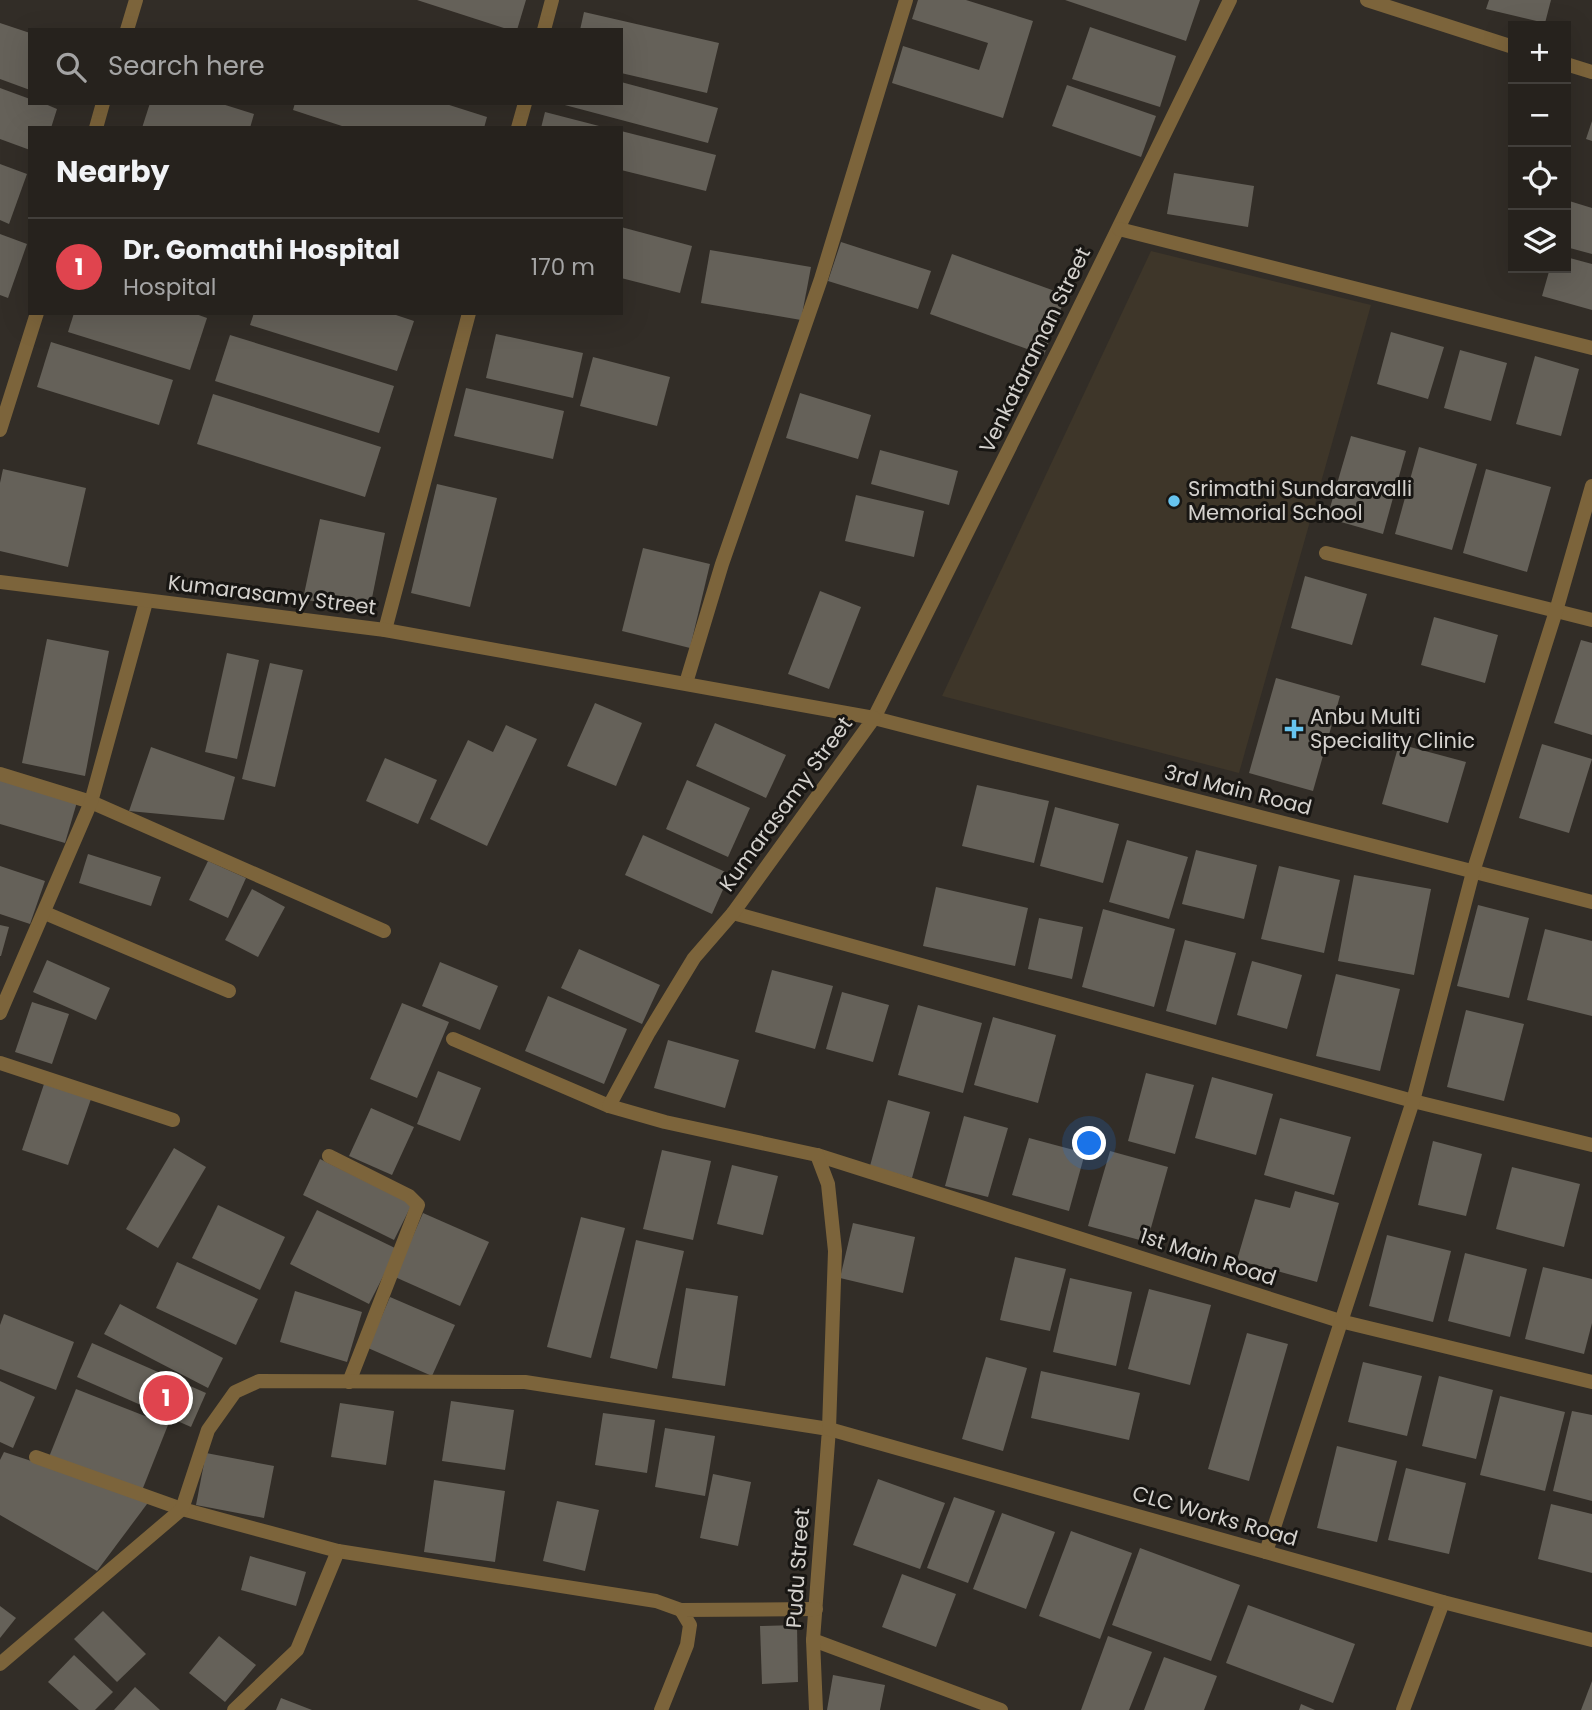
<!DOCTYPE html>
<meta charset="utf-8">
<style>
:root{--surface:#26221d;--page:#2e2a26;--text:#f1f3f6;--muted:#a4a4a4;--line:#423f3b;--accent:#67c4ef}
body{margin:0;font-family:Poppins,sans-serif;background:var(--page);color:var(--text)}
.controls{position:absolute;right:21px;top:21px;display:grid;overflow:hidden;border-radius:0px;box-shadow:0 7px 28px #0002}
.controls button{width:63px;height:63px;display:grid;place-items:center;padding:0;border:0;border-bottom:2px solid var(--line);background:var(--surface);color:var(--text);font:35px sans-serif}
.you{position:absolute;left:1090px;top:1144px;width:24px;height:24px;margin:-18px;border:5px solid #fff;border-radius:50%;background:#1a73e8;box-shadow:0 0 0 10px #1a73e833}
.badge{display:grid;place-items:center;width:46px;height:46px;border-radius:50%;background:var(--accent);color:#fff;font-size:23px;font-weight:700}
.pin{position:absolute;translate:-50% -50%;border:4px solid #fff;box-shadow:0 2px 7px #0006}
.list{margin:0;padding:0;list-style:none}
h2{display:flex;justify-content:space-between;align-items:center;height:91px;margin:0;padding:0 28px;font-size:30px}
h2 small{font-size:23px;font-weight:400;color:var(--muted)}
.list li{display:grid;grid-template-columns:46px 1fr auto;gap:21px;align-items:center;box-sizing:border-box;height:98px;padding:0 28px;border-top:2px solid var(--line)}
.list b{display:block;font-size:26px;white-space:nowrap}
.list p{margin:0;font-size:23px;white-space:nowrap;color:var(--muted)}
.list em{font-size:23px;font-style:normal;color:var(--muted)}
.icon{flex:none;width:38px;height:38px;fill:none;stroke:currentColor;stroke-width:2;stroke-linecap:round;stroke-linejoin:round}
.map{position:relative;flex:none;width:1592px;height:1710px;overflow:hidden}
.search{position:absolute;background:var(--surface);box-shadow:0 7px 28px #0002;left:28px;top:28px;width:595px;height:77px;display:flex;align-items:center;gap:18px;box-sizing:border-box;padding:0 24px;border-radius:0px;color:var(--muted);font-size:26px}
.panel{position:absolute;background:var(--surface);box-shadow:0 7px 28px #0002;left:28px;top:126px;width:595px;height:189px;border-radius:0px}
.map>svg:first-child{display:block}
.built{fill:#3e3629}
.building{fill:#656159}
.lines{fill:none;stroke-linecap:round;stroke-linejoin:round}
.minor{stroke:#7c643b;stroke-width:14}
.tertiary{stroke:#7c643b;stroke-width:14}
.poi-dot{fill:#67c4ef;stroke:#181613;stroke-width:2.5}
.labels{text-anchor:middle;stroke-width:6;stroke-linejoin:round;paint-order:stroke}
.street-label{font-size:21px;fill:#d4d1cd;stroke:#181613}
.poi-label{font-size:21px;fill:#d4d1cd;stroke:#181613;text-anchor:start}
</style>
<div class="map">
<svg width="1592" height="1710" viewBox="0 0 1592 1710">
<rect width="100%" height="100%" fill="#322d27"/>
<polygon class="built" points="1151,251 1371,305 1239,773 942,696"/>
<g class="building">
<polygon points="417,0 526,0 517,30 510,30"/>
<polygon points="918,0 966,0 1033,21 1003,118 892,83 903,46 979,70 988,43 912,19"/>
<polygon points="1065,0 1200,0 1186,41"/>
<polygon points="1489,0 1551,0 1545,23 1486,9"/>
<polygon points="584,12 719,43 707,93 621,73 621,30 580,30"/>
<polygon points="0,23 30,33 30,90 0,79"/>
<polygon points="1090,27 1176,56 1160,107 1072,79"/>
<polygon points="621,82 718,108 708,143 561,104 621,103"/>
<polygon points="1067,85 1156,116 1141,157 1052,126"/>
<polygon points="0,88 30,99 30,103 43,103 57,109 51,128 30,128 30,150 0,139"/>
<polygon points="150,103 219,103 254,114 250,128 142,128"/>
<polygon points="295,103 443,103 487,117 484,128 348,128 293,110"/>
<polygon points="545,112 603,127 603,128 541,128"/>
<polygon points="1592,121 1592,141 1586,139"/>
<polygon points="621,131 716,155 706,191 621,170"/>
<polygon points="0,164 27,174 9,224 0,220"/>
<polygon points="1174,173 1254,186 1248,227 1167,214"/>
<polygon points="1566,200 1592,208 1592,254 1566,247"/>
<polygon points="621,227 692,246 680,293 621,278"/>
<polygon points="0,234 27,244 8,298 0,295"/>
<polygon points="841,242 931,271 918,309 828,281"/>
<polygon points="710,250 811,267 801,320 701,303"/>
<polygon points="952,254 1066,295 1044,355 930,314"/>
<polygon points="1566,257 1592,264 1592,310 1542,296 1550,268 1566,268"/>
<polygon points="74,313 193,313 207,318 190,370 68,332"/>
<polygon points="254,313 390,313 414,321 397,371 250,325"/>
<polygon points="1391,332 1444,347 1428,399 1377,384"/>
<polygon points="496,334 583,353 573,398 486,378"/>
<polygon points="230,335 394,386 379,433 215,381"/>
<polygon points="51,342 173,380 159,425 37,387"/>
<polygon points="1460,350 1507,363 1491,421 1444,408"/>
<polygon points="1535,356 1579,369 1561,436 1516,424"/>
<polygon points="593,357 670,377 657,426 580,406"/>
<polygon points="466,388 564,411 553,459 454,436"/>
<polygon points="800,393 871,415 858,459 786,438"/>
<polygon points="213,394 381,447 365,497 197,444"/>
<polygon points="1351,436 1406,451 1383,534 1327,518"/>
<polygon points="1419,447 1477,464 1452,550 1395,534"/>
<polygon points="880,450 958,471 949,505 871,484"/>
<polygon points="3,469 86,488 68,567 0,551 0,483"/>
<polygon points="1486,469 1551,487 1527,572 1463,553"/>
<polygon points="437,484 497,498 470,607 411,593"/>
<polygon points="856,495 924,511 914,557 845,541"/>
<polygon points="320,519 385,533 369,613 303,599"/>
<polygon points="643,548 710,564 690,648 622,631"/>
<polygon points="1305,576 1367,594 1352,645 1291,628"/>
<polygon points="820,591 861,607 829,689 788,674"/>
<polygon points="1434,617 1498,635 1485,683 1421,665"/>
<polygon points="47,639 109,651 85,776 22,763"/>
<polygon points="1581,640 1592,643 1592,735 1554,723"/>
<polygon points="227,653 259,660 237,759 205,752"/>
<polygon points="270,663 303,670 275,787 242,779"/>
<polygon points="1276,678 1340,696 1313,791 1249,773"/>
<polygon points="595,703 642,723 616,786 567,766"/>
<polygon points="715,723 786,755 766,798 696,766"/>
<polygon points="506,725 537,739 487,846 430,819 468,740 493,752"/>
<polygon points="1399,744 1466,762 1448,823 1382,804"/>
<polygon points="1542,744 1592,759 1569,833 1519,818"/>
<polygon points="151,747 235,777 224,820 129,811"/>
<polygon points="385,758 437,780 418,824 366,801"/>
<polygon points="0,779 77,802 65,843 0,824"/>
<polygon points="687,780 750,808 728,857 666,829"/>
<polygon points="977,785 1049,801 1034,863 962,846"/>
<polygon points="1055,807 1119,824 1103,883 1040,866"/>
<polygon points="643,835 730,874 712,914 625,875"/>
<polygon points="1127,840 1188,857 1169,919 1109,902"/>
<polygon points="1196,850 1257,865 1244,919 1182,904"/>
<polygon points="88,854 161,877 151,906 79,883"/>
<polygon points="208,861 246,878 228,918 189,900"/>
<polygon points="0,866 45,881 30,924 0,914"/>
<polygon points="1279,866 1340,880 1324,953 1261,939"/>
<polygon points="1354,875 1431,889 1414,975 1338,961"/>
<polygon points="936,887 1028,908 1015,966 923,946"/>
<polygon points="252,889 285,907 258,957 225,940"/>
<polygon points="1478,905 1529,918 1509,998 1457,986"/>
<polygon points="1103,909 1175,929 1154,1007 1082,987"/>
<polygon points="1039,918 1083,927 1072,979 1028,969"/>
<polygon points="0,925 9,927 1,956 0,956"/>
<polygon points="1545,929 1592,941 1592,1016 1527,1000"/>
<polygon points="1185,940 1236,953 1216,1025 1166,1011"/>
<polygon points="579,949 660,985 642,1024 561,988"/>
<polygon points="47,960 110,988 96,1020 33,992"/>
<polygon points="1252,961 1302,975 1287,1029 1237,1015"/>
<polygon points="440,962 498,986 480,1030 422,1006"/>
<polygon points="772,970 833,986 815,1049 755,1032"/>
<polygon points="1336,974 1400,989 1380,1071 1316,1056"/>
<polygon points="842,992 889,1005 873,1062 826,1049"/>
<polygon points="548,996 627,1029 604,1084 525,1051"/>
<polygon points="32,1002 69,1014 52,1064 15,1052"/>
<polygon points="402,1003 449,1022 417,1098 370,1079"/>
<polygon points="918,1005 982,1023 963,1093 898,1075"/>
<polygon points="1466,1010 1524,1024 1504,1101 1447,1087"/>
<polygon points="993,1017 1056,1035 1038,1103 974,1085"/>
<polygon points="668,1040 739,1060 725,1108 654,1088"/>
<polygon points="438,1071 481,1088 460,1141 417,1124"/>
<polygon points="1146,1073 1194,1085 1175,1154 1128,1141"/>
<polygon points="1212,1077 1273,1094 1256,1155 1195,1138"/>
<polygon points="44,1084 91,1099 68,1165 22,1150"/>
<polygon points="888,1100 930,1112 912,1178 870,1166"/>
<polygon points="371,1108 414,1127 392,1175 349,1156"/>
<polygon points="964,1116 1008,1128 988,1197 945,1186"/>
<polygon points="1280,1118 1351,1137 1334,1195 1264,1175"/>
<polygon points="1029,1138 1085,1153 1069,1211 1012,1195"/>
<polygon points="1433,1141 1482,1154 1466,1216 1418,1205"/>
<polygon points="174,1148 206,1167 158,1248 126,1229"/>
<polygon points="662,1150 711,1161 693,1240 643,1229"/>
<polygon points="1110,1151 1168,1167 1147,1242 1088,1226"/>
<polygon points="320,1159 412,1204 394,1240 303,1195"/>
<polygon points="732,1165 778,1176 763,1235 717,1224"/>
<polygon points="1512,1167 1580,1184 1564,1247 1496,1229"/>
<polygon points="1295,1191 1339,1203 1317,1282 1237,1260 1255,1199 1290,1208"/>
<polygon points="218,1205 285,1237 260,1290 192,1258"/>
<polygon points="317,1210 397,1249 369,1304 290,1264"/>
<polygon points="423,1213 489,1242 460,1306 395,1277"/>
<polygon points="581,1217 625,1228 591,1358 547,1347"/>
<polygon points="853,1223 915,1237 903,1293 840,1278"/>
<polygon points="1387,1235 1451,1251 1433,1322 1369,1306"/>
<polygon points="636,1240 684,1251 657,1369 610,1358"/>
<polygon points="1465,1253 1527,1269 1510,1337 1448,1321"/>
<polygon points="1015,1257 1066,1269 1050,1331 1000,1320"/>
<polygon points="177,1262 258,1299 236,1345 156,1308"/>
<polygon points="1543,1267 1592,1279 1592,1323 1584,1354 1525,1339"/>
<polygon points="1070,1278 1132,1292 1116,1366 1053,1352"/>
<polygon points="686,1288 738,1296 725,1386 672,1378"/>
<polygon points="1149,1289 1211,1305 1190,1385 1128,1369"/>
<polygon points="295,1291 362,1312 347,1362 280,1342"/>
<polygon points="390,1297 455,1325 432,1376 368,1348"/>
<polygon points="120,1304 223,1358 208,1388 104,1334"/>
<polygon points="4,1314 74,1342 56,1390 0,1369 0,1325"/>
<polygon points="1247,1333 1288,1344 1249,1481 1208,1469"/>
<polygon points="92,1343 206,1393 191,1427 77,1377"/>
<polygon points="986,1357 1027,1368 1003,1451 962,1439"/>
<polygon points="1363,1362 1422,1376 1407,1436 1348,1422"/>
<polygon points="1041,1371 1140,1393 1129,1440 1031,1418"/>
<polygon points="1439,1376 1493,1390 1476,1459 1422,1446"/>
<polygon points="0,1381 35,1397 13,1448 0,1442"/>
<polygon points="76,1389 168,1425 141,1493 49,1457"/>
<polygon points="1500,1396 1565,1412 1545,1491 1480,1475"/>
<polygon points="451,1401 514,1410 505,1470 442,1461"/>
<polygon points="340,1403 394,1411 386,1465 331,1457"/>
<polygon points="1572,1411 1592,1415 1592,1501 1553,1491"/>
<polygon points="603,1413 655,1420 647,1473 595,1465"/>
<polygon points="665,1428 715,1436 705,1496 655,1487"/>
<polygon points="1337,1446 1397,1461 1377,1542 1317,1528"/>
<polygon points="4,1452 150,1500 97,1571 0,1515 0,1460"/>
<polygon points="206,1453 274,1466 264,1518 196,1505"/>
<polygon points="1406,1468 1466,1483 1449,1554 1388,1540"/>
<polygon points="713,1474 751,1482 738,1546 700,1538"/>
<polygon points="878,1479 945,1503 920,1569 853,1545"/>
<polygon points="434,1480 505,1491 495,1562 424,1552"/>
<polygon points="954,1497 995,1511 968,1583 927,1568"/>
<polygon points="557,1501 599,1510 585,1571 543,1561"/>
<polygon points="1551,1504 1592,1514 1592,1573 1538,1559"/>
<polygon points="1002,1513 1055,1532 1026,1609 973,1589"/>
<polygon points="1071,1531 1132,1553 1100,1639 1039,1616"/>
<polygon points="1140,1548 1240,1585 1211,1661 1112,1625"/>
<polygon points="250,1556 306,1572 296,1606 241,1590"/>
<polygon points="902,1574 956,1594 936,1647 882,1627"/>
<polygon points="1248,1605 1355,1644 1333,1703 1226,1663"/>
<polygon points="0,1606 16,1618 0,1638"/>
<polygon points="103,1611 146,1654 117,1682 74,1639"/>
<polygon points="797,1625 798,1682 762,1684 760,1626"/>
<polygon points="219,1636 256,1665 225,1702 189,1673"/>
<polygon points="1108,1636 1152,1652 1129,1710 1081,1710"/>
<polygon points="74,1655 113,1692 95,1710 79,1710 48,1682"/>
<polygon points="1164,1657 1217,1676 1204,1710 1144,1710"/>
<polygon points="833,1675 885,1685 880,1710 827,1710"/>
<polygon points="1592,1681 1592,1710 1581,1710"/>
<polygon points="135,1687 160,1710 114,1710"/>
<polygon points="281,1698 312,1710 276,1710"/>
<polygon points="1301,1704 1315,1710 1299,1710"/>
</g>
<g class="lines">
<g class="minor">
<polyline points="1230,0 1062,343 874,718 1592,902"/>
<polyline points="1367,0 1513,47"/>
<polyline points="127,30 136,0"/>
<polyline points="544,30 552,0"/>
<polyline points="1566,64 1592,72"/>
<polyline points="96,128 103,103"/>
<polyline points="518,128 525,103"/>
<polyline points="1119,229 1592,348"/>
<polyline points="0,430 37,313"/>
<polyline points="1326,553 1592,620"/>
<polyline points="385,630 469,313"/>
<polyline points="686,683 722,564 821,279 906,0"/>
<polyline points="0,774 91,802 384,931"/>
<polyline points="45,913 229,991"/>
<polyline points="733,913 1413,1101 1592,1145"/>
<polyline points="0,1013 91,802 146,602"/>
<polyline points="453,1039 609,1106"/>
<polyline points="0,1063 173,1120"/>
<polyline points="817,1155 1340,1321 1592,1382"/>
<polyline points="329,1156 409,1196 418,1205 349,1382"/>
<polyline points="36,1457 182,1509 338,1551 656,1601 681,1610"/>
<polyline points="1266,1552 1413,1101 1473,872 1556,611 1592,486"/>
<polyline points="813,1640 1001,1710"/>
<polyline points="0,1664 182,1509 208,1430 235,1392 259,1381 525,1382 829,1429 813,1640 816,1710"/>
<polyline points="234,1710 297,1650 338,1551"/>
<polyline points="661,1710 687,1645 690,1625 681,1610 816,1609"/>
<polyline points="1403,1710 1443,1602"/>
</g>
<polyline class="tertiary" points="0,582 385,630 874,718 733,913 694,958 649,1032 609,1106 665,1122 817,1155 828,1184 835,1251 829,1429 1443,1602 1592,1640"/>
</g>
<g class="poi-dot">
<circle cx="1174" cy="501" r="7"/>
<path d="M1290.5 718.5h7v7h7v7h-7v7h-7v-7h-7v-7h7z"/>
</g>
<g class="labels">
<g class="street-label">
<text transform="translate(1035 350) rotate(-64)" y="7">Venkataraman Street</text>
<text transform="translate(272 595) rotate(7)" y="7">Kumarasamy Street</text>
<text transform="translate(1238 790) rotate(14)" y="7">3rd Main Road</text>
<text transform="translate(786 804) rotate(-54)" y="7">Kumarasamy Street</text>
<text transform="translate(1208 1257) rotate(18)" y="7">1st Main Road</text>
<text transform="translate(1215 1516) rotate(16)" y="7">CLC Works Road</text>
<text transform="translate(798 1568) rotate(-86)" y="7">Pudu Street</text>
</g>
<g class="poi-label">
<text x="1188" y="496">Srimathi Sundaravalli<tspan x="1188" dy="24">Memorial School</tspan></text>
<text x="1310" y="724">Anbu Multi<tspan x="1310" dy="24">Speciality Clinic</tspan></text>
</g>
</g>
</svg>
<div class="controls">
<button>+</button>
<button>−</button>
<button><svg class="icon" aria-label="locate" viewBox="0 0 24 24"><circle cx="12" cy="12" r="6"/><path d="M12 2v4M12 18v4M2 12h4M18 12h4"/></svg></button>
<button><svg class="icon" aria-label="layers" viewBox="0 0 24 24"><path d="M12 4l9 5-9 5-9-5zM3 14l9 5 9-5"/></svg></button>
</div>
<div class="you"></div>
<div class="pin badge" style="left:166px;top:1398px;background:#e0444e">1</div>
<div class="search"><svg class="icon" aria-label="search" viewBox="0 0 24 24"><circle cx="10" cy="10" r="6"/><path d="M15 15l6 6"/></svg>Search here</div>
<section class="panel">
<h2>Nearby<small></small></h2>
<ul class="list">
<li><span class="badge" style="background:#e0444e">1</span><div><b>Dr. Gomathi Hospital</b><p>Hospital</p></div><em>170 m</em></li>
</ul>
</section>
</div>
